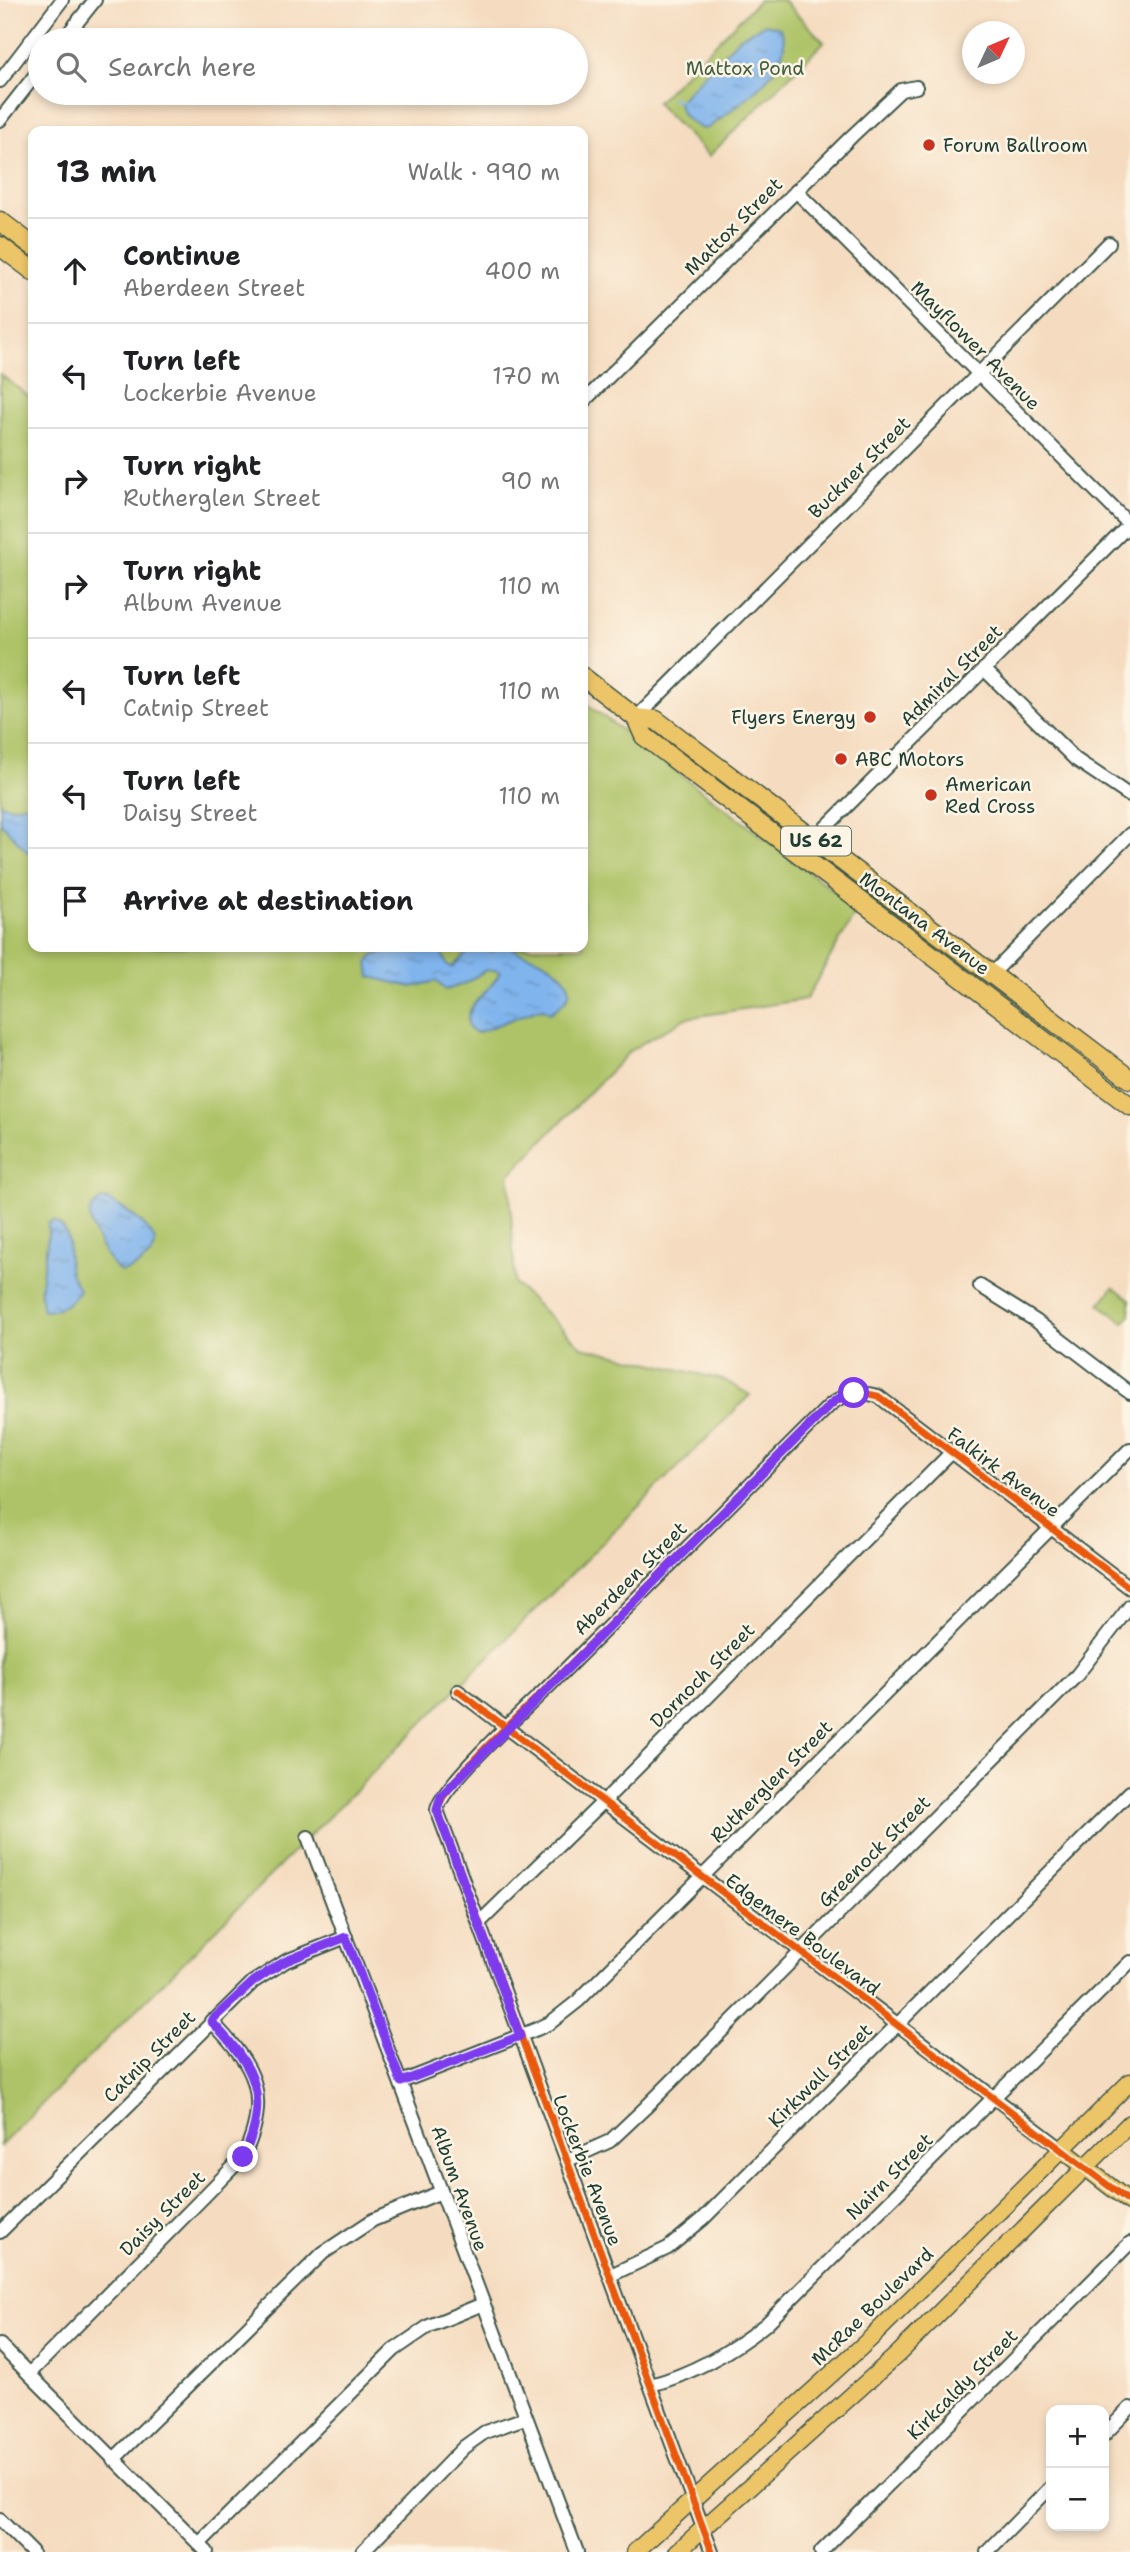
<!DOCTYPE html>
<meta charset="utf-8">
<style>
:root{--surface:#fff;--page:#f2f2f2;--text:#202124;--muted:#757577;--line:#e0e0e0}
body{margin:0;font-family:"Shantell Sans",sans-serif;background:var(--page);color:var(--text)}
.controls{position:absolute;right:21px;bottom:21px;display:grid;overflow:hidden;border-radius:14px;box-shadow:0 4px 10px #0003}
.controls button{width:63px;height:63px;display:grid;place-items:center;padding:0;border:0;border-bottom:2px solid var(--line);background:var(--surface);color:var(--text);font:35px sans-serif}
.compass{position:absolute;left:962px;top:21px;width:63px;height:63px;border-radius:50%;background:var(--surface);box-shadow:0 4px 10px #0003;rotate:46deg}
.stop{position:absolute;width:21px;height:21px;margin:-16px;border:5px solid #7c3aed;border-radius:50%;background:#fff}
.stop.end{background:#7c3aed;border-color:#fff;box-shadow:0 2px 7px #0008}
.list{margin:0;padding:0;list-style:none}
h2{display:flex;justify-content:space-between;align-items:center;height:91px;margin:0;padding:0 28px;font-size:30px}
h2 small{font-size:23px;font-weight:400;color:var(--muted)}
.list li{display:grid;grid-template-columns:46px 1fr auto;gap:21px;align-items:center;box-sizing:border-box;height:105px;padding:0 28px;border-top:2px solid var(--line)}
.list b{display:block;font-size:26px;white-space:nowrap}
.list p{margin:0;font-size:23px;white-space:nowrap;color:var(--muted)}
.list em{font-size:23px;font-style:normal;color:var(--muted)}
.icon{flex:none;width:38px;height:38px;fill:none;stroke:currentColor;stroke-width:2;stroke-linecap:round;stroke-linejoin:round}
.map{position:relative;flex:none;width:1130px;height:2552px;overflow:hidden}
.search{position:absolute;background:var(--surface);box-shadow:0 4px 10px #0003;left:28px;top:28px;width:560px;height:77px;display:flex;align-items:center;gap:18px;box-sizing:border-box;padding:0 24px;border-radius:38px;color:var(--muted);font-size:26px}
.panel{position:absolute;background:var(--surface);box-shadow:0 4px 10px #0003;left:28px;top:126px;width:560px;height:826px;border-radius:14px}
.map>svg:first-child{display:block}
.green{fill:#aec367;stroke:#66804e;stroke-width:2}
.water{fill:url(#water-ripples);stroke:#507890;stroke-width:2}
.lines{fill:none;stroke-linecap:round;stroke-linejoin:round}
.stream{stroke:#80b4ed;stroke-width:2.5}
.minor-casing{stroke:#3f5549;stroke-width:16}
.major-casing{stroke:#3f5549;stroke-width:19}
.highway-casing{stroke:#3f5549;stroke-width:21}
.minor{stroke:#fff;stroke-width:12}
.major{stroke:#edc569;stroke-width:16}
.highway{stroke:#edc569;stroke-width:18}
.cycleway-casing{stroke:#fcf5e5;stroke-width:11}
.cycleway{stroke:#e8590c;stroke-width:7}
.route{stroke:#7c3aed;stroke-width:9}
.poi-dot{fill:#c8321e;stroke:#fcf5e5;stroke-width:2.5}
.labels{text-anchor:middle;stroke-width:5;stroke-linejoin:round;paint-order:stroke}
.shield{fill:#fcf5e5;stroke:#617469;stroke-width:2}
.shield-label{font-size:18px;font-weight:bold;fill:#1f3d34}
.park-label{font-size:19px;fill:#435e41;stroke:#fcf5e5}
.poi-label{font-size:19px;fill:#1f3d34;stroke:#fcf5e5;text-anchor:start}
.street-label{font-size:19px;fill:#1f3d34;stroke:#fcf5e5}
</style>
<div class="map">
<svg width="1130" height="2552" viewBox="0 0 1130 2552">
<defs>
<pattern id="water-ripples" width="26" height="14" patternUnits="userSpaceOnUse" patternTransform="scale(1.75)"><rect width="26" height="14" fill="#80b4ed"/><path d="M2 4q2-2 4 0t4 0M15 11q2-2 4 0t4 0" fill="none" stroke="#6894c1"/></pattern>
</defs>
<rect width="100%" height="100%" fill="#fcf5e5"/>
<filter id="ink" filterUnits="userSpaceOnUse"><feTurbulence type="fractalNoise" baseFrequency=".0143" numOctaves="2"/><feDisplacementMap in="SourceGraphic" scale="14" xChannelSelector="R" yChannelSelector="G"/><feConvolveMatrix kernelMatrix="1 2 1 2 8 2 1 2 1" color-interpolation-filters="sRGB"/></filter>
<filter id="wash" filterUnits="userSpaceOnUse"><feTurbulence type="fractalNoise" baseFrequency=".00686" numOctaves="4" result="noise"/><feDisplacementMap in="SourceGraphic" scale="28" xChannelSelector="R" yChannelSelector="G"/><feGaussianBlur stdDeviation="1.57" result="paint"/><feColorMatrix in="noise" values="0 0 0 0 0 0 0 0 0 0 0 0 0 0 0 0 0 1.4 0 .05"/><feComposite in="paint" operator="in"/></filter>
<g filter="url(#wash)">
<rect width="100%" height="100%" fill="#f5dcc0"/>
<g class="green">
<polygon points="759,0 783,0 824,42 709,156 656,103"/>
<polygon points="0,374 33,400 33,947 583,947 583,701 858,909 806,999 686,1018 631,1050 509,1175 515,1284 582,1347 724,1380 750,1395 0,2146"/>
<polygon points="1113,1287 1130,1299 1130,1315 1124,1323 1100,1304"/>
</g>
<g class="water">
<path d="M765,24L780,28C801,65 734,108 708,128L702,129C691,123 680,116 678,102L740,37Z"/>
<polygon points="33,803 33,858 0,822 0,804 12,807"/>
<path d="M401,947H433L443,955L447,965L452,967L473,947H511C521,955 524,953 536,958C547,962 573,978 569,993C567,1002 557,1008 550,1013L543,1009L535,1010L477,1033L470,1030C459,1006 492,992 500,972C486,965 480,975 469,981C462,985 454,987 446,990L436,981L412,987L370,977L368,963L372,956Z"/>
<path d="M102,1199C116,1200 155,1229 155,1244C154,1258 134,1269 122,1272C110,1268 87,1225 90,1212C92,1206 98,1203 102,1199Z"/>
<path d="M54,1221C78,1234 63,1258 71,1275C73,1280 77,1284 79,1290C70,1305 60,1311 43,1310C35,1285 50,1250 48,1223Z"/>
</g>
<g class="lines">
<polyline class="stream" points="672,98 680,101"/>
</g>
</g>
<g filter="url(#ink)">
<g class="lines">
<defs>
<g id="minor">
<polyline points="63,40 95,0"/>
<polyline points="0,81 62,0"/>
<polyline points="0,120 40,69"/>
<polyline points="796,191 1130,525"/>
<polyline points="583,402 852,136 901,90 916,87"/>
<polyline points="984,669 1075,759 1130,796"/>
<polyline points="636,718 1109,243"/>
<polyline points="799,854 1130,524"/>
<polyline points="991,975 1130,834"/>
<polyline points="980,1286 1036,1321 1130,1393"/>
<polyline points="458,1691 1063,2150"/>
<polyline points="308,1837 577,2552"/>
<polyline points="479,1923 603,1802 952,1452"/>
<polyline points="401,2082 537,2029 550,2023 578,2001 1130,1449"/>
<polyline points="568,2160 610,2141 645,2108 1077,1675 1130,1606"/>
<polyline points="0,2232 253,1982 286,1961 346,1937"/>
<polyline points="611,2275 668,2248 703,2219 1130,1792"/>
<polyline points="0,2345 207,2552"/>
<path d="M29,2374L243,2157C272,2096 255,2066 211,2021"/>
<path d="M651,2385C695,2373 731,2352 766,2324L1130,1962"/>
<polyline points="1104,2435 1130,2408"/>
<polyline points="113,2460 323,2253 373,2220 441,2192"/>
<polyline points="0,2520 32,2552"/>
<polyline points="199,2544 394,2350 429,2326 483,2304"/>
<polyline points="362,2552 464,2447 485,2432 525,2418"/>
<path d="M712,2552L437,1810C441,1786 525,1709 547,1688C641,1594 736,1499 830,1405C844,1393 860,1391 878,1396L1130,1588"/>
<polyline points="821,2552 1130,2243"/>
<polyline points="987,2552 1051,2487"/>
</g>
<g id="major">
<polyline points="1063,2150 1130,2202"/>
<polyline points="635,2552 871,2338 1130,2082"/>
<polyline points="677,2552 898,2354 1130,2123"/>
</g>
<g id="highway">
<polyline points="0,221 33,246"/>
<polyline points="0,246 33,271"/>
<polyline points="583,677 636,718 644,736 1130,1106"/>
<polyline points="636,718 656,720 1130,1079"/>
</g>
</defs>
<use href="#minor" class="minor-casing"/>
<use href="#major" class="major-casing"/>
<use href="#highway" class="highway-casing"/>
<use href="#minor" class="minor"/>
<use href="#major" class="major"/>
<use href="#highway" class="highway"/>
<defs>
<g id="cycleway">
<polyline points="458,1691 1130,2202"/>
<path d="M712,2552L437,1810C441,1786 525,1709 547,1688C641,1594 736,1499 830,1405C844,1393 860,1391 878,1396L1130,1588"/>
</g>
</defs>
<use href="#cycleway" class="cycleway-casing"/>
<use href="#cycleway" class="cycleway"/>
</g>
</g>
<g class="lines" filter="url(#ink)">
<path class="route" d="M243,2157C272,2096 254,2066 211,2021L253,1982L269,1971L286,1961L346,1937L401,2082L520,2036L437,1810L441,1796L830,1405L837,1399L854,1393"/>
</g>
<g class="poi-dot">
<circle cx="929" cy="145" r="7"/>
<circle cx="870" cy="717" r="7"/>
<circle cx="841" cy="759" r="7"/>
<circle cx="931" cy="795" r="7"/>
</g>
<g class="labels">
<rect class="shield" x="781" y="826.5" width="70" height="29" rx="5"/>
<g class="shield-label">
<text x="816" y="847">US 62</text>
</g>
<g class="park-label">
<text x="745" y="75">Mattox Pond</text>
</g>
<g class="poi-label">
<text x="943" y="152">Forum Ballroom</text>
<text x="856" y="724" text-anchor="end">Flyers Energy</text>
<text x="855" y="766">ABC Motors</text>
<text x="945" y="791">American<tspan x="945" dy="22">Red Cross</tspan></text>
</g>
<g class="street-label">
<text transform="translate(733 226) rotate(-45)" y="7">Mattox Street</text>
<text transform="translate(976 345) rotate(45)" y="7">Mayflower Avenue</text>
<text transform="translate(859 467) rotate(-45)" y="7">Buckner Street</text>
<text transform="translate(951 675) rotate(-45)" y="7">Admiral Street</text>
<text transform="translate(925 923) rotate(37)" y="7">Montana Avenue</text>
<text transform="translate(1004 1472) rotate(37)" y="7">Falkirk Avenue</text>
<text transform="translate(630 1578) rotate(-45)" y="7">Aberdeen Street</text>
<text transform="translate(702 1675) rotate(-45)" y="7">Dornoch Street</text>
<text transform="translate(771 1781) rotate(-45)" y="7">Rutherglen Street</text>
<text transform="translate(874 1851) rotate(-45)" y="7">Greenock Street</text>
<text transform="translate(803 1934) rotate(37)" y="7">Edgemere Boulevard</text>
<text transform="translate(149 2056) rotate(-45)" y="7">Catnip Street</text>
<text transform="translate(820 2075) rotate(-45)" y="7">Kirkwall Street</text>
<text transform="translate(588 2170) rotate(69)" y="7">Lockerbie Avenue</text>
<text transform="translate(889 2176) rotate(-45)" y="7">Nairn Street</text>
<text transform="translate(460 2188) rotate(70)" y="7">Album Avenue</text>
<text transform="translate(162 2213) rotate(-45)" y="7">Daisy Street</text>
<text transform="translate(872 2306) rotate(-44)" y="7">McRae Boulevard</text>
<text transform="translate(962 2384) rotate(-45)" y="7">Kirkcaldy Street</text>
</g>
</g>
</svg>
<div class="controls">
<button>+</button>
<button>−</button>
</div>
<svg class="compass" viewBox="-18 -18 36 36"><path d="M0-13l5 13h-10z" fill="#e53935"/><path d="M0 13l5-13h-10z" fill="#757577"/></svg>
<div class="stop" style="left:854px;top:1393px"></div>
<div class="stop end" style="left:243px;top:2157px"></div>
<div class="search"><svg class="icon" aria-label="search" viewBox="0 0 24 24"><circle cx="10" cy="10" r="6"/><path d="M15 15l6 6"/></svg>Search here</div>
<section class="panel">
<h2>13 min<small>Walk · 990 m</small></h2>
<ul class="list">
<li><svg class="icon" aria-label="ahead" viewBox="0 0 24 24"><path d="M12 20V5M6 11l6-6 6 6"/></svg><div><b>Continue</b><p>Aberdeen Street</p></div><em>400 m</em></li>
<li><svg class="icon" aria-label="left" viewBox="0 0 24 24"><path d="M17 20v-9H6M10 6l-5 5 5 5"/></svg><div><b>Turn left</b><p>Lockerbie Avenue</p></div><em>170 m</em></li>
<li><svg class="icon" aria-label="right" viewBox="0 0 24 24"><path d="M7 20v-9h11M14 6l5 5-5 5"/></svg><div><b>Turn right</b><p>Rutherglen Street</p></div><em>90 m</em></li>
<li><svg class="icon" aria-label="right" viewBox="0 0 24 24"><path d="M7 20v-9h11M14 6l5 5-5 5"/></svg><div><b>Turn right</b><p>Album Avenue</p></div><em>110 m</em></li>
<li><svg class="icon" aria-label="left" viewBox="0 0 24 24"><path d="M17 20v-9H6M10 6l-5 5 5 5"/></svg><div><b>Turn left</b><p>Catnip Street</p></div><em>110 m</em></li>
<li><svg class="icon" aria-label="left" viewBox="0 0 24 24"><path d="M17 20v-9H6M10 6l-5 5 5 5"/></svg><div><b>Turn left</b><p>Daisy Street</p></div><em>110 m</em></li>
<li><svg class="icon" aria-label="arrive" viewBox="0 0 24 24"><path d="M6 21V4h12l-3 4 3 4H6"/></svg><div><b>Arrive at destination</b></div></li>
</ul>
</section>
</div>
